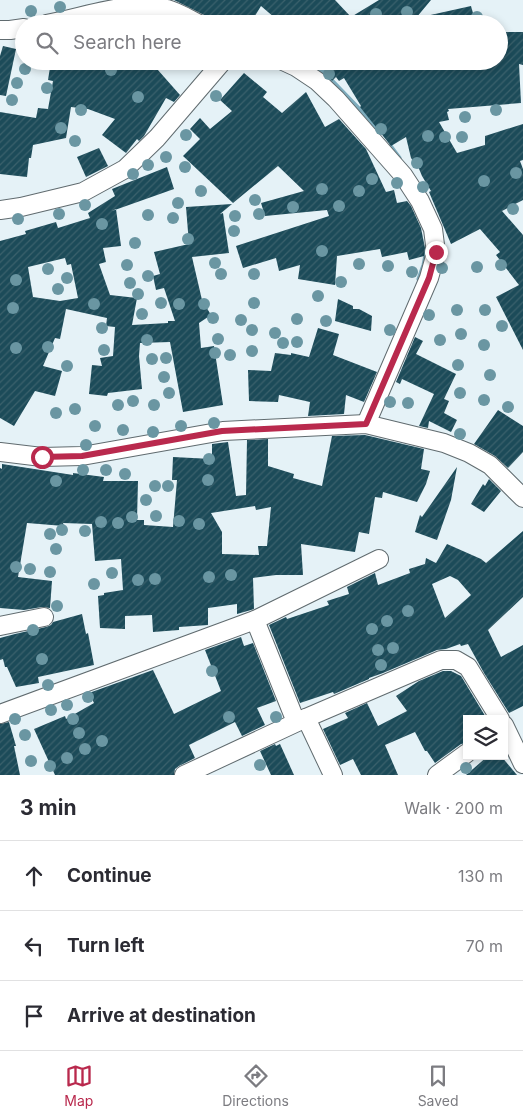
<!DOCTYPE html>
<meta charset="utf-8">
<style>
:root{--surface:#fff;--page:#f7f7f7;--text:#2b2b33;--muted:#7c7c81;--line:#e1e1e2;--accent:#b9294d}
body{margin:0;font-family:Inter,sans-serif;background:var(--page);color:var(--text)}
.controls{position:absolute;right:15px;bottom:15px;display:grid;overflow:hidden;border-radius:0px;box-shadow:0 2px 8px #0003}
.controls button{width:45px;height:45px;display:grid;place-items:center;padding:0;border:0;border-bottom:1px solid var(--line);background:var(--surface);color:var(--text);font:25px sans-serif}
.stop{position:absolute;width:15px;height:15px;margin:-11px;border:4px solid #b9294d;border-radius:50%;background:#fff}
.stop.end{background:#b9294d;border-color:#fff;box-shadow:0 1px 5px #0008}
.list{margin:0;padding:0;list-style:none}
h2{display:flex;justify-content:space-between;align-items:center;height:65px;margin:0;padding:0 20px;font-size:21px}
h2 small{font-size:16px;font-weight:400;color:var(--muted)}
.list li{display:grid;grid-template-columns:32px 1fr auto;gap:15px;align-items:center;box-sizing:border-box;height:70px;padding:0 20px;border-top:1px solid var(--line)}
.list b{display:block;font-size:19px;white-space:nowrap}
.list em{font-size:16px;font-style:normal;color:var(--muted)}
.icon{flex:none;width:28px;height:28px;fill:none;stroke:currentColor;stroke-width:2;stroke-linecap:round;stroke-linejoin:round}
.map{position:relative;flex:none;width:523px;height:775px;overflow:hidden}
.search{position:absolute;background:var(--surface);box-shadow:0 2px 8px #0003;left:15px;right:15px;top:15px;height:55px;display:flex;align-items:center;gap:12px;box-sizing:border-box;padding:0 18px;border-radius:28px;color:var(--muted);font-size:19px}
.sheet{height:275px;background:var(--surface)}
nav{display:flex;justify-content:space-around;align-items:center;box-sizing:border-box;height:70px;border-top:1px solid var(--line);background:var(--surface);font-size:14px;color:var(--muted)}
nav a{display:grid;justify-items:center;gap:2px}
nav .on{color:var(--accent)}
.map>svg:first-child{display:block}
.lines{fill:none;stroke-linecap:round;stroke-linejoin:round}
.stream{stroke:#7dacbd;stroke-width:5}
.building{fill:url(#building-hatch);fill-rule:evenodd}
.minor-casing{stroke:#606b6f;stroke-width:20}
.minor{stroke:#fff;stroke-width:18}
.tree{fill:#6a96a2}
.route{stroke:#b9294d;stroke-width:6}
</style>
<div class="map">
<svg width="523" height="775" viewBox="0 0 523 775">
<defs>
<pattern id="building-hatch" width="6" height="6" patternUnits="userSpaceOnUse" patternTransform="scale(1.25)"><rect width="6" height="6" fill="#1c4b59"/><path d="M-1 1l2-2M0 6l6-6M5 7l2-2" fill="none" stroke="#3b616c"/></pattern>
</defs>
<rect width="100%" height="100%" fill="#e5f2f7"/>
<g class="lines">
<g class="stream">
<polyline points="311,61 317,65 325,74 379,130"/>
<polyline points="390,146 399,158"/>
<polyline points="419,279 424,265 428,246"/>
</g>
</g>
<g class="building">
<polygon points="174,0 335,0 351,17 379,0 431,0 411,24 282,24 261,6 250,24 210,24 208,19 204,15"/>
<polygon points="471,6 476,24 417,24 417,18"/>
<polygon points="499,32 523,32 523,65 519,64 521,103 448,109 449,111 447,112 449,120 439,122 457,153 485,145 485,136 523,124 523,160 520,161 523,169 523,200 502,211 523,235 523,350 496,297 519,285 496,255 500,252 480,229 451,244 429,192 431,191 422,176 417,164 415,164 411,158 406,137 391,146 360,107 361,106 344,78 339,81 336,77 332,81 319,61 499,61"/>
<polygon points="3,46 16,49 6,96 0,95 0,56"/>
<polygon points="51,61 150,61 180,95 174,102 166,98 144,136 139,141 137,139 126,153 102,135 115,119 88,109 71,107 66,138 33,145 31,158 29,158 27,177 0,174 0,112 36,118 38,108 48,109 53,81 48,80"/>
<polygon points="244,73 267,92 263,97 282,113 306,92 325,127 339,119 366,149 386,192 394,190 397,203 407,201 411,206 421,228 425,248 424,256 409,260 407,252 382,257 380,249 337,256 335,285 298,279 300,265 279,271 276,258 243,268 236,246 329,216 327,210 265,216 261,203 304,191 278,166 233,203 183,156 200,139 190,129 200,118 210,129 232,111 220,100"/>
<polygon points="99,148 108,166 86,177 77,157"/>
<path d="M167,167L174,189L112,211L116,209L121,246L103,248L106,262L99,264L110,295L137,298L132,325L168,323V321H175L164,288L156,290L153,276L160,274L154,252L189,244L186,207L232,204L220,214L223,213L229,253L192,257L202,300L211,315L199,323L201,348L214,346L223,405L183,412L170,342L140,343L139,356L142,389L108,393L107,396L89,394L92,365L102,366L100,358L113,356L115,327L106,326L107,318L66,309L60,339L55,338L43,366L62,371L55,396L35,391L14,426L0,418V241L26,234L25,231L56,222L58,228L90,218L88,213L115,196L112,189ZM65,258L67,265L71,264L78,298L60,301L33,297L28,267Z"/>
<polygon points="338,299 353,306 353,309 359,309 372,316 371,331 335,321"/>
<polygon points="318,328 339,334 333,355 377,372 364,402 346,395 344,414 308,416 310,402 279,395 278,402 249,401 248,370 271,371 275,353 291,355 291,353 309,357"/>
<polygon points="415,337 423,341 416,354 456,374 444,399 449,401 444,413 457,420 451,432 429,421 428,428 419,426 434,394 402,379 400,384 396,382"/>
<polygon points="498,410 523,426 523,452 508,468 495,456 474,444"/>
<path d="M365,435L424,449L421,469L430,471L426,484L417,502L383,492L382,498L375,497L369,534L359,532L355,552L301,544L303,575H276L253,578L254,609L251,610L237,614V604L208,608V625L179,627V630L153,632L152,615L125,616V629L100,628L98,596L104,595V593L123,590L121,559L95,561L92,524L63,523L64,526L27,523L18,577L52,581L50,608L42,607L24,610L0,608V468L2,469V464L73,475V473L104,477L103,481H138L137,520H144V525L173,527L177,480H172L173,457L212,459V444L228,442L236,496L246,495L247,440L268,439V466L294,474L293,478L322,486L332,436ZM255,506L256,510L271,507L267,546H258L259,555L222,554V532L211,513Z"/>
<polygon points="457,467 451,500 437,540 415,532 420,515 422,517"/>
<polygon points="489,479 501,491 484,512 471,504 483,484 485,486"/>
<path d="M523,531V597L488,630L501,657L523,645V706L509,713L484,673L468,644L461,646L460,644L446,649L437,650L383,673L369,678V679L334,694L333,692L300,703L269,625L286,617L287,619L329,605L327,601L349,594L347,587L375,573L378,585L410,573L409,569L425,564L426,558L436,563L447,544L481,559L486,563ZM450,576L458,580L471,595L445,618L432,584Z"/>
<polygon points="82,614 86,634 88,633 94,665 38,677 39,683 16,687 7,667 5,667 3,659 0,660 0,638 15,634 46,627 51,625 53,622"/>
<polygon points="241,637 244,646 253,643 276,701 257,708 265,725 242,736 235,722 189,745 195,758 179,766 175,769 174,775 55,775 34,729 65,716 66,719 94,703 89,693 153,670 174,714 221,691 205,650"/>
<polygon points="443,671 451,671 461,676 487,719 467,719 467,743 461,744 435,763 427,751 425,751 415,732 385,745 398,775 361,775 353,759 340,765 323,729 348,718 345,713 367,703 378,726 407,711 396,696 419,681"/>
<polygon points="9,722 16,746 14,746 20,775 0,775 0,724"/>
<polygon points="275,744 276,746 280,744 294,775 271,775 260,751"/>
<polygon points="488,756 501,756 517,775 466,775"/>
</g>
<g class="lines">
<defs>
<g id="minor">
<path d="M46,24C86,17 125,0 167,9C178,12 189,19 199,24"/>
<polyline points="0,30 10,30 24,28"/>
<polyline points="283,61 296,67 317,81 336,99 403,175 420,201 433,229 436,253 429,278 366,424"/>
<polyline points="0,210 21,207 83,192 125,169 157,138 223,61"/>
<polyline points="0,452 42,457 82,456 223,431 366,424 444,443 469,453 490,465 523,498"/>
<polyline points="255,620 296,722"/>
<polyline points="0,626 44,617"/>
<polyline points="0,714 255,620 379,559"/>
<polyline points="306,718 333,775"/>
<polyline points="504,725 523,764"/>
<polyline points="184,775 306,718 441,660 456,660 468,667 500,719"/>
<polyline points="437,775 467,753"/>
</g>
</defs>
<use href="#minor" class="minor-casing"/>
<use href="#minor" class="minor"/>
</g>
<g class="tree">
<circle cx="60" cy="7" r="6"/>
<circle cx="31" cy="11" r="6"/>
<circle cx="407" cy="12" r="6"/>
<circle cx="376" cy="14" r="6"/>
<circle cx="477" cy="17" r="6"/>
<circle cx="25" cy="69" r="6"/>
<circle cx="111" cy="70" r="6"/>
<circle cx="329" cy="74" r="6"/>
<circle cx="17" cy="83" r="6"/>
<circle cx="47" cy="88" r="6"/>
<circle cx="216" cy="96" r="6"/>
<circle cx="138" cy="97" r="6"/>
<circle cx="12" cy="100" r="6"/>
<circle cx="81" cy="110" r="6"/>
<circle cx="496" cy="110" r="6"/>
<circle cx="465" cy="117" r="6"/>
<circle cx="61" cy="128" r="6"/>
<circle cx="381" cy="129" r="6"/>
<circle cx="186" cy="135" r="6"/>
<circle cx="428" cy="136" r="6"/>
<circle cx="445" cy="137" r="6"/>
<circle cx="462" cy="137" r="6"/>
<circle cx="75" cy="141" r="6"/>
<circle cx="166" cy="157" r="6"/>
<circle cx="417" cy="163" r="6"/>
<circle cx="148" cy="165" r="6"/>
<circle cx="185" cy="167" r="6"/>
<circle cx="516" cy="173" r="6"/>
<circle cx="133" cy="174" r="6"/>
<circle cx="372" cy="179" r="6"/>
<circle cx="484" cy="181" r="6"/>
<circle cx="397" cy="183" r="6"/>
<circle cx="423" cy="187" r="6"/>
<circle cx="322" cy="189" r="6"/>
<circle cx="201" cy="191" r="6"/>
<circle cx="359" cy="191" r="6"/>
<circle cx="255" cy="200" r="6"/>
<circle cx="178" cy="203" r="6"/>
<circle cx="85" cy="205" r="6"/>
<circle cx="339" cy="206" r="6"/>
<circle cx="293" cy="207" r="6"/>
<circle cx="513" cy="209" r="6"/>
<circle cx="59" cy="214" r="6"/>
<circle cx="259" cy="214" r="6"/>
<circle cx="148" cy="215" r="6"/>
<circle cx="235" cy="216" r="6"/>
<circle cx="173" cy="218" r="6"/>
<circle cx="18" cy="219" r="6"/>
<circle cx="102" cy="224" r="6"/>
<circle cx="234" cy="231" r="6"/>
<circle cx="188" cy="239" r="6"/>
<circle cx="135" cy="243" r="6"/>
<circle cx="322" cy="251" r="6"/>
<circle cx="215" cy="263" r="6"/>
<circle cx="359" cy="264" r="6"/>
<circle cx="127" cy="265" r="6"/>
<circle cx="501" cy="265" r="6"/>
<circle cx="388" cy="266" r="6"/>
<circle cx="477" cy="267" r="6"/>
<circle cx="442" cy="268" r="6"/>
<circle cx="48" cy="269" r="6"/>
<circle cx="412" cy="272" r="6"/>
<circle cx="221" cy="274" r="6"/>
<circle cx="254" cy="274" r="6"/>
<circle cx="148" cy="276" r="6"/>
<circle cx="67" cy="278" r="6"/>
<circle cx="16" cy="280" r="6"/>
<circle cx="341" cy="282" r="6"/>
<circle cx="130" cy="283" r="6"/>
<circle cx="58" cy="289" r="6"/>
<circle cx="138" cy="294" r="6"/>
<circle cx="318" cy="296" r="6"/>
<circle cx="161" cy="303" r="6"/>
<circle cx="254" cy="303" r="6"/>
<circle cx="94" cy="304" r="6"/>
<circle cx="179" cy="304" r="6"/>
<circle cx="204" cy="304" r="6"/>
<circle cx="13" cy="308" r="6"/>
<circle cx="457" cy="310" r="6"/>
<circle cx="485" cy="310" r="6"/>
<circle cx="142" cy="314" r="6"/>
<circle cx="429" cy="315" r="6"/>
<circle cx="213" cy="318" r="6"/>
<circle cx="297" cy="319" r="6"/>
<circle cx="241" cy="320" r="6"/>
<circle cx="326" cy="321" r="6"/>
<circle cx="502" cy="326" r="6"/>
<circle cx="102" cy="328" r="6"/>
<circle cx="252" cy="330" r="6"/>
<circle cx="390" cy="330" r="6"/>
<circle cx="275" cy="333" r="6"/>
<circle cx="461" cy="334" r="6"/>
<circle cx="218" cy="339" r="6"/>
<circle cx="147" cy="340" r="6"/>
<circle cx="440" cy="340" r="6"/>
<circle cx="297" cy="342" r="6"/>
<circle cx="283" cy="343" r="6"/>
<circle cx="484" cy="345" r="6"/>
<circle cx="48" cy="347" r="6"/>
<circle cx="16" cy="348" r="6"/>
<circle cx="104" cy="350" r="6"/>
<circle cx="252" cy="351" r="6"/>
<circle cx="215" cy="353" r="6"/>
<circle cx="230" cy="355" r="6"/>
<circle cx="166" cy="358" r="6"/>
<circle cx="152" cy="359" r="6"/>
<circle cx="458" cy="365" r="6"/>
<circle cx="67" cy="366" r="6"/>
<circle cx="490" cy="375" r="6"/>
<circle cx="164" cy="377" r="6"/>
<circle cx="169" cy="393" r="6"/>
<circle cx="460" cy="393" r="6"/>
<circle cx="484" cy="400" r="6"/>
<circle cx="133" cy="401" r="6"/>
<circle cx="390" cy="402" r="6"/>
<circle cx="408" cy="403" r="6"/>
<circle cx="118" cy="405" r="6"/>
<circle cx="154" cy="405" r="6"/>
<circle cx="508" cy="407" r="6"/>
<circle cx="75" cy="409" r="6"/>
<circle cx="56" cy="413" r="6"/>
<circle cx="214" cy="423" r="6"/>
<circle cx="95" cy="426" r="6"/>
<circle cx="181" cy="426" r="6"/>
<circle cx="123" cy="430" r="6"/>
<circle cx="153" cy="432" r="6"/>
<circle cx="460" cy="434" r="6"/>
<circle cx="86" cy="445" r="6"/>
<circle cx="209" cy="459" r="6"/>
<circle cx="83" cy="470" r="6"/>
<circle cx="106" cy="470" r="6"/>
<circle cx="125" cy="474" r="6"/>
<circle cx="208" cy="480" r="6"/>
<circle cx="56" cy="481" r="6"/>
<circle cx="155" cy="486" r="6"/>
<circle cx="168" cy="486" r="6"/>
<circle cx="146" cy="500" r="6"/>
<circle cx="156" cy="516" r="6"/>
<circle cx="132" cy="517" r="6"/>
<circle cx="179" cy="521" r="6"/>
<circle cx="101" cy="522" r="6"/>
<circle cx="118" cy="523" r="6"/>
<circle cx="199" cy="524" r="6"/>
<circle cx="62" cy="530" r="6"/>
<circle cx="85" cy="531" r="6"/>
<circle cx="50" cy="534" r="6"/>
<circle cx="56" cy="549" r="6"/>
<circle cx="16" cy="567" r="6"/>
<circle cx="30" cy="569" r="6"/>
<circle cx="50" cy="572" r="6"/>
<circle cx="112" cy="573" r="6"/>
<circle cx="231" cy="575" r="6"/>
<circle cx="209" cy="577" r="6"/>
<circle cx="155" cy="579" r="6"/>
<circle cx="138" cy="580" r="6"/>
<circle cx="94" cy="584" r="6"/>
<circle cx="57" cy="606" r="6"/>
<circle cx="408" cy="611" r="6"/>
<circle cx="387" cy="621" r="6"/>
<circle cx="372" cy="629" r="6"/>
<circle cx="33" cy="630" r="6"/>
<circle cx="393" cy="648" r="6"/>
<circle cx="378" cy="650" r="6"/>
<circle cx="42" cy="659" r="6"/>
<circle cx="381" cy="665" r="6"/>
<circle cx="212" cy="671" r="6"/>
<circle cx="48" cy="685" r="6"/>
<circle cx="88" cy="697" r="6"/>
<circle cx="67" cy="705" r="6"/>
<circle cx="51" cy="710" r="6"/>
<circle cx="229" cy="717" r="6"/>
<circle cx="276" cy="717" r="6"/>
<circle cx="15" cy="719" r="6"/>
<circle cx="73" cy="719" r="6"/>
<circle cx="79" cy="733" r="6"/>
<circle cx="25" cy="735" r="6"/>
<circle cx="102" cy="741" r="6"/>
<circle cx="85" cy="749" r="6"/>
<circle cx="67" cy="758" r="6"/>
<circle cx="31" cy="761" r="6"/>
<circle cx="260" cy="765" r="6"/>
<circle cx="50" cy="766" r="6"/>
<circle cx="466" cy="768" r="6"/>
</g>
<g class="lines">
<polyline class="route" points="42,457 82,456 222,431 366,424 429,278 436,252"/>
</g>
</svg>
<div class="controls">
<button><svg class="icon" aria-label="layers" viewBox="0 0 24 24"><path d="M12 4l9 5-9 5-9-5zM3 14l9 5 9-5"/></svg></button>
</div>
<div class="stop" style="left:42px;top:457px"></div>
<div class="stop end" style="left:436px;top:252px"></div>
<div class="search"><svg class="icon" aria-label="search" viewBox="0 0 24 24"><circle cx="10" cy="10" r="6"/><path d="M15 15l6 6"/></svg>Search here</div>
</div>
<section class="sheet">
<h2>3 min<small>Walk · 200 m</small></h2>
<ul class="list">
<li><svg class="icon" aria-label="ahead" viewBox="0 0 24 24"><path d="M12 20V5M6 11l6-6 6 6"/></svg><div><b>Continue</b></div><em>130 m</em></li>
<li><svg class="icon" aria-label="left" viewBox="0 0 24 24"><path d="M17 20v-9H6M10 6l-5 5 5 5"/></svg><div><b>Turn left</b></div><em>70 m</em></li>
<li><svg class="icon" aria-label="arrive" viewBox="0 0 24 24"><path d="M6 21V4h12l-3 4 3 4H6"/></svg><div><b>Arrive at destination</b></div></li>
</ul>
</section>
<nav>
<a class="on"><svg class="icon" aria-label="map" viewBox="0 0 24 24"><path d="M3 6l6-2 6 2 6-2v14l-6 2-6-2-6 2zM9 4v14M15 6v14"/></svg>Map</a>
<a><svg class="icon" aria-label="directions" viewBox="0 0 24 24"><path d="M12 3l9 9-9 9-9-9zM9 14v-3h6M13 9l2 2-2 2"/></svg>Directions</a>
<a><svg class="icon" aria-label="saved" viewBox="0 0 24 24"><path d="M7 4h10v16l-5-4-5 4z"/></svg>Saved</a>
</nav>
